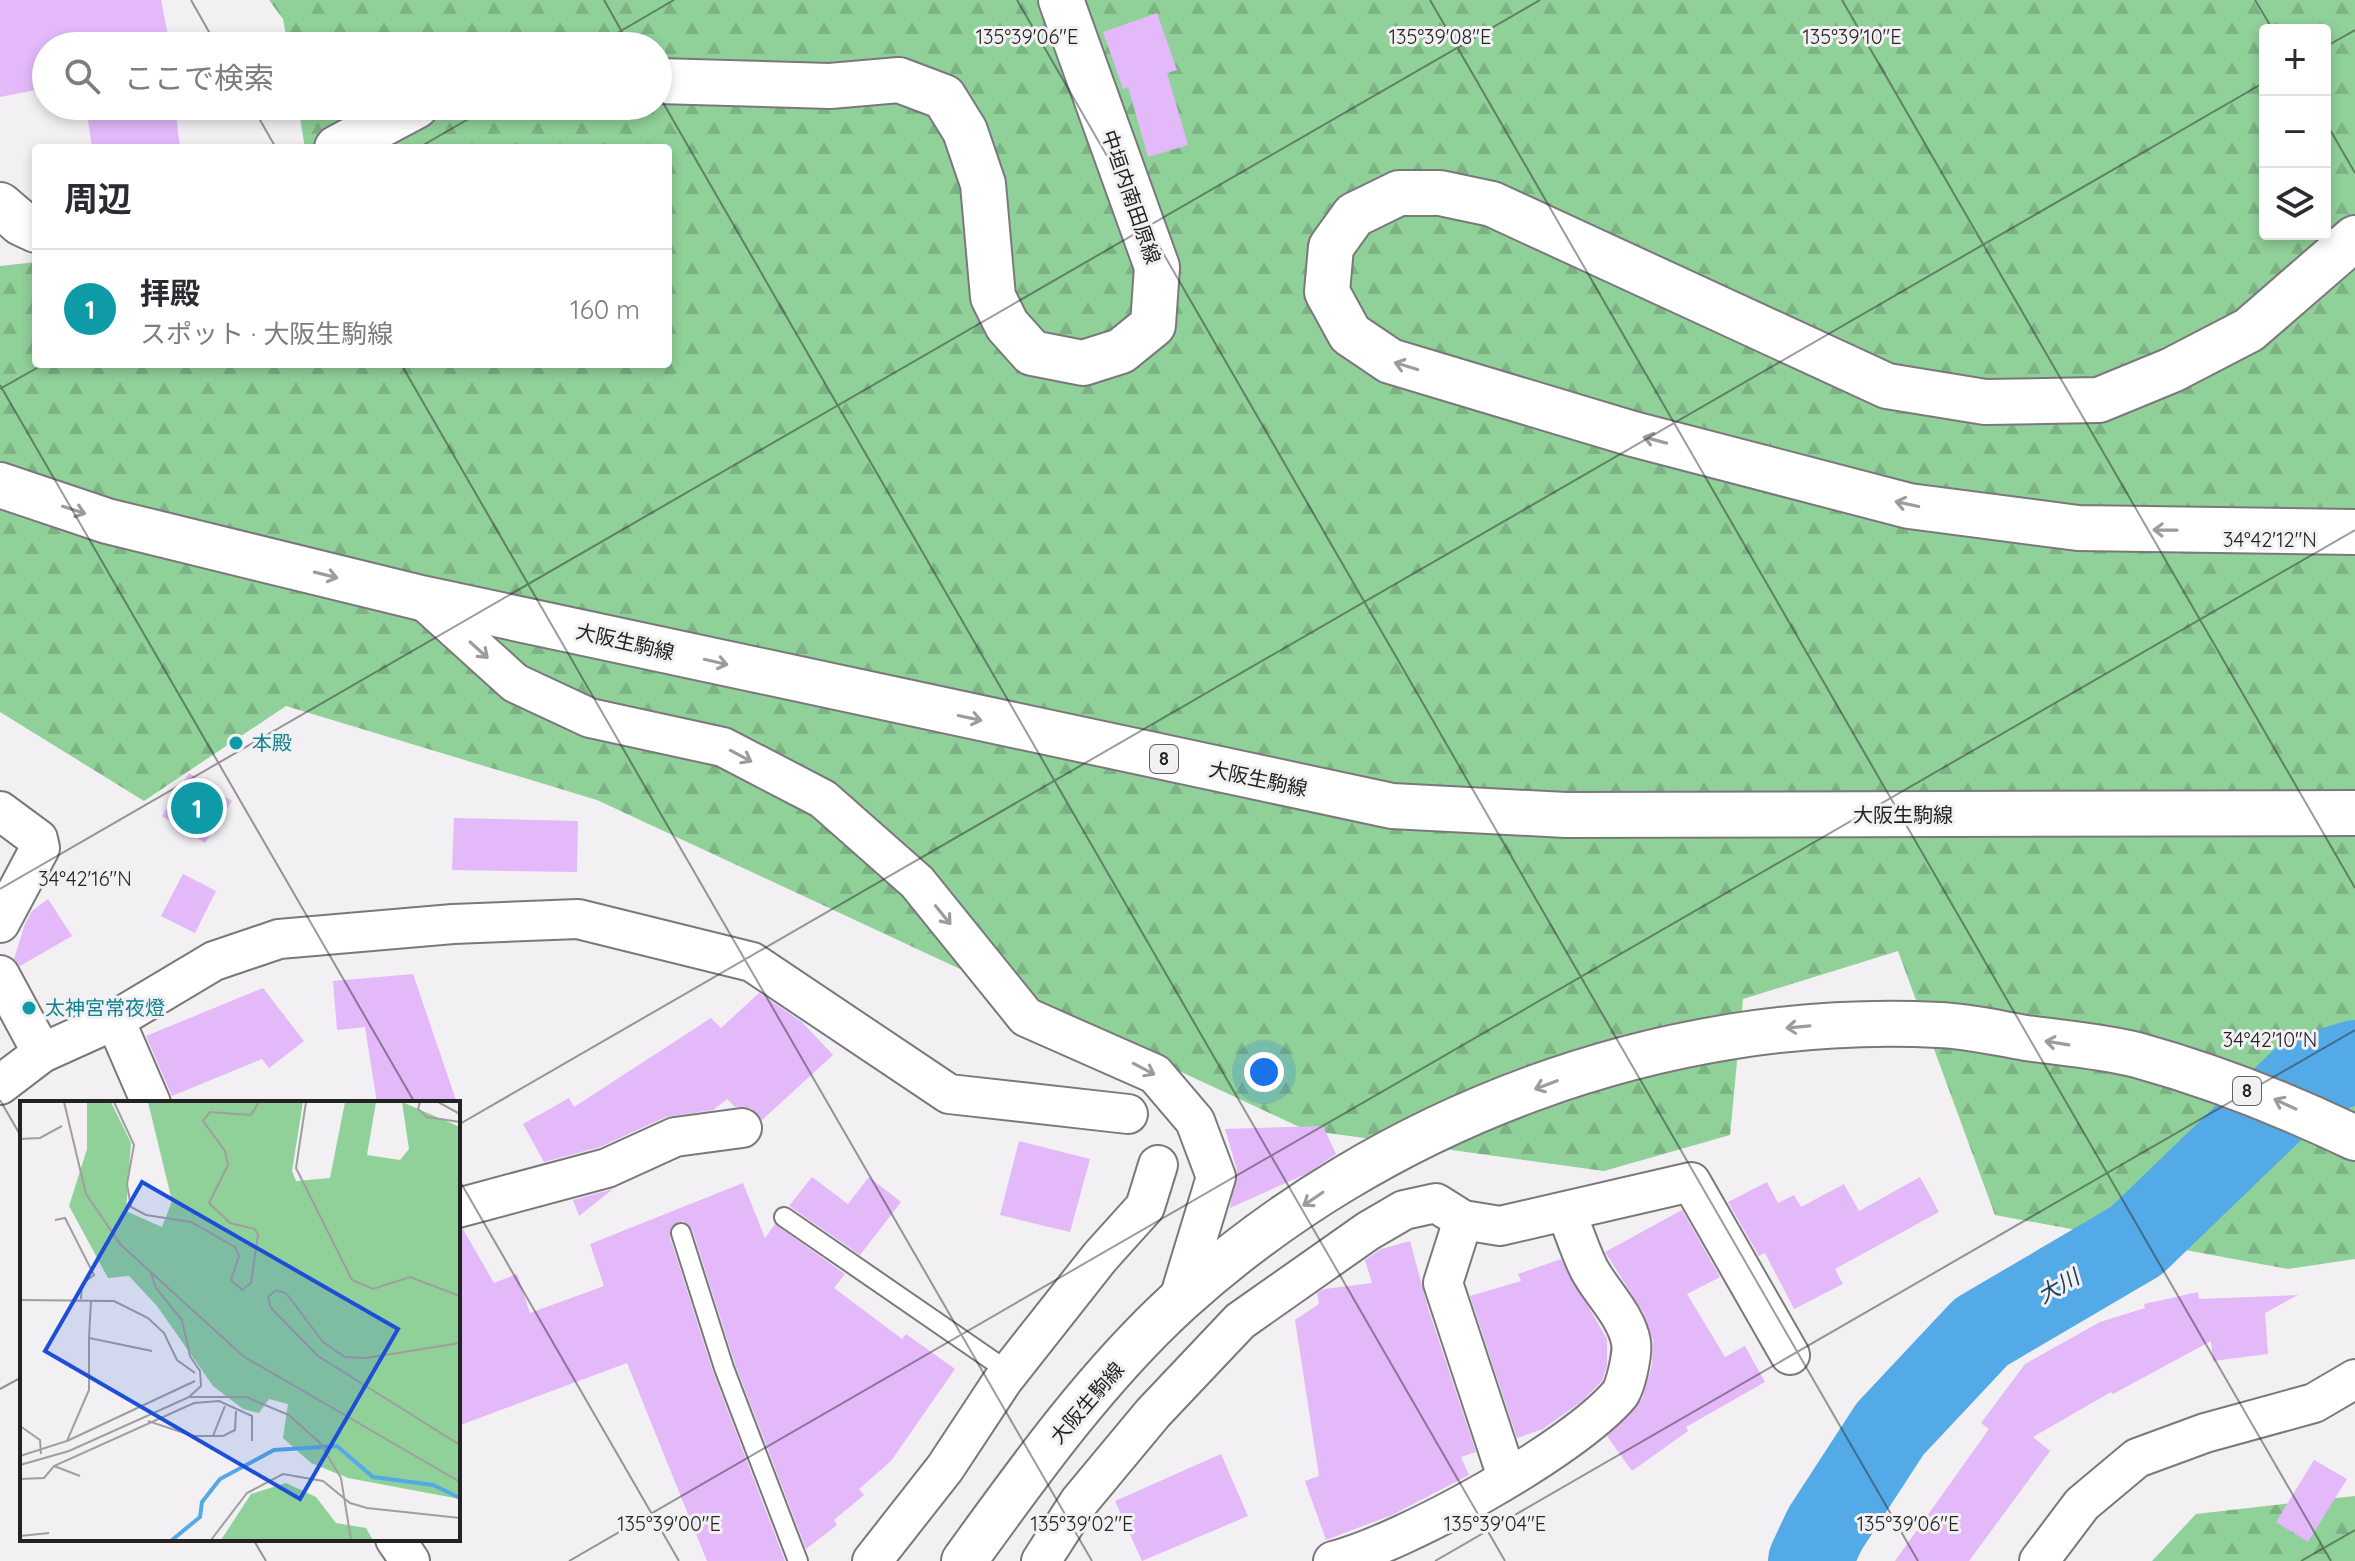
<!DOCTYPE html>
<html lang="ja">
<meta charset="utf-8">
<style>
:root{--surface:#fff;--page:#f7f7f7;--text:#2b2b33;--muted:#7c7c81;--line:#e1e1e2;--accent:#7c3aed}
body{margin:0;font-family:Quicksand,"Noto Sans JP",sans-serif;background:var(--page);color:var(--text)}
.controls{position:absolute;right:24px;top:24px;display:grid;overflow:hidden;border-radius:8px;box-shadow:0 4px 12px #0003}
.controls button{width:72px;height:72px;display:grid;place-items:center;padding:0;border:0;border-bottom:2px solid var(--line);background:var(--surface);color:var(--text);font:40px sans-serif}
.you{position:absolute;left:1264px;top:1072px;width:28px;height:28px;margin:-20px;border:6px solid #fff;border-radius:50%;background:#1a73e8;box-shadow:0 0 0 12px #1a73e833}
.badge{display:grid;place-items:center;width:52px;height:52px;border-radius:50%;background:var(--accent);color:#fff;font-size:26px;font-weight:700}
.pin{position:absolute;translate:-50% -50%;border:4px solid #fff;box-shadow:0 2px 8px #0006}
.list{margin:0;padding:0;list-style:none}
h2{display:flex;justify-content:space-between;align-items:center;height:104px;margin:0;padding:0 32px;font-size:34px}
h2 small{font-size:26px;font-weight:400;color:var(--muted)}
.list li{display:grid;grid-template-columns:52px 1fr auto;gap:24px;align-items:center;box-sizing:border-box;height:120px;padding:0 32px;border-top:2px solid var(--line)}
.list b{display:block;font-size:30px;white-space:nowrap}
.list p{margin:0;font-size:26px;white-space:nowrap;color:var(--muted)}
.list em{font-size:26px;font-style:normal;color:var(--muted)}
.icon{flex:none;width:44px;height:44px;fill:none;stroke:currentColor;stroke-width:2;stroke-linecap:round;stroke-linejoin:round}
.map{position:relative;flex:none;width:2355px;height:1561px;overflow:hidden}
.search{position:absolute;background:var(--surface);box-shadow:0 4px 12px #0003;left:32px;top:32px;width:640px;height:88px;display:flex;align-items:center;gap:20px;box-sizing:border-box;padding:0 28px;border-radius:44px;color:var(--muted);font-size:30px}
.panel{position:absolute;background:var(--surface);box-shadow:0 4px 12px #0003;left:32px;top:144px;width:640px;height:224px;border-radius:8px}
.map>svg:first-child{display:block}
.forest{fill:url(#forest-firs);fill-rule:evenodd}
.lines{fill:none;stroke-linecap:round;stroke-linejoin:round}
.river{stroke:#54aae7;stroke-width:84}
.building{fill:#e3b9f9}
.lane-casing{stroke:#7a787b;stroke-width:22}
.street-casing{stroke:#7a787b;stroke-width:42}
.secondary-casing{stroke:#7a787b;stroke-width:48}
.primary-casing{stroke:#7a787b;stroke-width:48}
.lane{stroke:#fff;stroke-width:18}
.street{stroke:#fff;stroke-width:38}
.secondary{stroke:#fff;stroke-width:44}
.primary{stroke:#fff;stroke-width:44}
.oneway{stroke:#9c9c9c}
.ticks{fill:none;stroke:#242324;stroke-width:2;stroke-opacity:0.45}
.culture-dot{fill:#0f9aa8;stroke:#f2f0f3;stroke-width:3}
.labels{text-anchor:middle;stroke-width:6;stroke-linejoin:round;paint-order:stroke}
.shield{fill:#f2f0f3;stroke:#626062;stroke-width:2}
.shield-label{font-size:18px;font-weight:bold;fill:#242324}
.street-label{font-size:20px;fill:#242324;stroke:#f2f0f3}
.culture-label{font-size:20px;fill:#0d838f;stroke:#f2f0f3;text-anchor:start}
.water-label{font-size:22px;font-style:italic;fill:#1c4059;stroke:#f2f0f3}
.inset-river{fill:none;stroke:#54aae7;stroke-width:4}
.inset-road{fill:none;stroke:#a09ea0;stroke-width:2}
.view{fill:#1d4ed8;fill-opacity:0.15;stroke:#1d4ed8;stroke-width:4}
.inset-edge{fill:none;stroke:#242324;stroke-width:4}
.ticks-label{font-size:20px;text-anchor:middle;fill:#242324;stroke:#f2f0f3;stroke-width:6;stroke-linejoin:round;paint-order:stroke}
</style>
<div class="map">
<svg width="2355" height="1561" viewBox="0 0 2355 1561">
<defs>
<pattern id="forest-firs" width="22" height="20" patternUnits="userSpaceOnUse" patternTransform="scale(2)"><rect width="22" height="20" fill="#90d099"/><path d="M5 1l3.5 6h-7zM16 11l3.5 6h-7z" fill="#7cb284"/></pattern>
</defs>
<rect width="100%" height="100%" fill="#f2f0f3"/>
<g class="forest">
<path d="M269,0H2355V1259L2288,1269L1995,1215L1898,951L1743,999L1730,1135L1604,1171L1306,1130L597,800L286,706L144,801L0,712V266L36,262V364H668V148H305L298,106H658V46H288L283,19ZM2265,30H2325V234H2265Z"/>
<polygon points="2355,1496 2355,1561 2152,1561 2196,1514"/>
</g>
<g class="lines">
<polyline class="river" points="1810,1561 1825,1529 1890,1429 1981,1332 2136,1241 2305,1078 2355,1062"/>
</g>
<g class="building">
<polygon points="0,0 161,0 170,46 46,46 46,88 0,97"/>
<polygon points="1157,13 1177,70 1167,73 1188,145 1148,157 1128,87 1123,89 1103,32"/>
<polygon points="86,106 175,106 180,148 92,148"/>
<polygon points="189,773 232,801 205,843 162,816"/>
<polygon points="454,818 578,821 577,872 452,870"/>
<polygon points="183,874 216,891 195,933 161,916"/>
<polygon points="48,899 72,936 20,966 14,959 25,924 32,911"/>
<polygon points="413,974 457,1103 377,1103 365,1027 337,1030 333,981"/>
<polygon points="263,988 304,1041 269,1068 262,1059 172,1096 146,1036"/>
<polygon points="759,993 802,1022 833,1055 762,1120 751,1108 735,1107 727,1099 713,1110 666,1117 600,1147 544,1162 523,1124 569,1098 574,1107 711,1018 721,1028"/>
<polygon points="1323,1126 1336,1154 1308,1173 1230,1208 1237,1170 1225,1129"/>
<polygon points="1019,1141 1090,1159 1070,1232 1000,1215"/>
<polygon points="812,1177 848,1204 869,1177 901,1202 860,1255 789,1206"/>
<polygon points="1920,1177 1939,1212 1835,1269 1843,1284 1794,1309 1765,1253 1759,1256 1728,1202 1767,1182 1778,1203 1794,1195 1801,1207 1844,1184 1859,1211"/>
<polygon points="743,1183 765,1238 775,1224 845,1274 834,1288 902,1339 906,1334 955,1369 891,1461 859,1489 864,1495 834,1520 837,1525 806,1549 735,1364 692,1229 683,1221 672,1226 670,1237 713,1372 785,1561 707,1561 627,1363 458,1426 458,1229 463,1229 494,1283 517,1274 530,1313 604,1286 590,1244"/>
<polygon points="613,1189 579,1216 573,1200"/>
<polygon points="1682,1210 1720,1277 1687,1294 1725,1357 1745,1346 1765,1382 1686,1427 1688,1431 1632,1471 1607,1436 1642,1399 1652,1365 1653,1340 1643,1312 1605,1252"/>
<polygon points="1410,1241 1428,1308 1476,1452 1461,1457 1469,1475 1392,1515 1326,1540 1305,1481 1319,1476 1295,1320 1319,1304 1317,1293 1324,1289 1372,1283 1365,1260 1381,1249"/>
<polygon points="1561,1259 1607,1339 1607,1365 1602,1381 1582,1401 1543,1429 1517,1438 1470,1296 1521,1281 1518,1274"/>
<polygon points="2198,1292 2199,1299 2298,1295 2265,1313 2268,1354 2213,1361 2211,1341 2113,1394 2111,1392 2033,1437 2050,1451 1969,1561 1895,1561 1989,1429 1981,1423 2025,1364 2100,1322 2145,1308 2144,1304"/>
<polygon points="1221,1454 1248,1516 1142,1561 1115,1501"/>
<polygon points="2314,1460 2347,1479 2308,1542 2276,1522"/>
</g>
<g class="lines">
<defs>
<g id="lane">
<polyline points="784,1217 1009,1372"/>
<polyline points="681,1233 724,1368 798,1561"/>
</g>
<g id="street">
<polyline points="421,598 515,683 590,718 723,747 823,799 917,882 1026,1017 1155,1074 1195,1121 1216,1177 1178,1302"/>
<polyline points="0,811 38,839 40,848 0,923"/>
<polyline points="0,975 42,1053"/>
<polyline points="115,1020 151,1103"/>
<polyline points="0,1085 42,1053 115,1020 214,961 279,939 453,924 578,919 752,962 949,1094 1128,1114"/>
<polyline points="458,1208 607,1168 675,1137 742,1128"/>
<polyline points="1463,1220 1443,1283 1507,1477"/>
<polyline points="395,1539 410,1561"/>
<polyline points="872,1561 945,1468 1003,1380 1100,1257 1145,1207 1158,1165"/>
<polyline points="1041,1561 1079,1502 1153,1413 1240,1321 1368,1231 1404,1210 1436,1203 1463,1220 1500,1226 1691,1182 1790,1355"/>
<path d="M1333,1561C1404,1543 1572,1450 1619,1395C1626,1387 1633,1352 1631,1342C1626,1315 1601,1292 1589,1269C1580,1251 1574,1231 1566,1212"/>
<polyline points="2039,1561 2082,1504 2137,1458 2205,1433 2314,1403 2355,1379"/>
</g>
<g id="secondary">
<polyline points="658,81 830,86 899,80 944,97 965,131 983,184 993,297 1007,325 1032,353 1083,363 1121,351 1153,325 1157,267 1061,0"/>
<polyline points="337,148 416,106"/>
<polyline points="0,205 21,223 36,230"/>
</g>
<g id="primary">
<polyline points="2355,238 2249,330 2172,370 2099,400 1985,402 1887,386 1492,204 1440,193 1399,193 1354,215 1331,247 1327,292 1350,334 1390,361 1633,434 1909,506 2078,528 2355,532"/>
<polyline points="0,485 107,521 421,598 1392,806 1566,815 2355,813"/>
<path d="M964,1561C1029,1471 1097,1376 1179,1301C1382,1117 1664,1011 1939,1025C1968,1026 1997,1033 2026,1038C2063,1043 2102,1046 2137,1055C2213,1076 2284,1104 2355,1138"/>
</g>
</defs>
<use href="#lane" class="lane-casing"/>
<use href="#street" class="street-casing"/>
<use href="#secondary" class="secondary-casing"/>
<use href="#primary" class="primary-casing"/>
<use href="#lane" class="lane"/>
<use href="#street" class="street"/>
<use href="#secondary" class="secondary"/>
<use href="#primary" class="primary"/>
</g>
<defs><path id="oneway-shaft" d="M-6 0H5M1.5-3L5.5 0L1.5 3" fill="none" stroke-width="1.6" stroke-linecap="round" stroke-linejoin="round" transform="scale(2)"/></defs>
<g class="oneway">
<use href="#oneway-shaft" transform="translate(1406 366) rotate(-163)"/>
<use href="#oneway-shaft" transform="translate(1655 440) rotate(-165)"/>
<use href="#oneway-shaft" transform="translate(1907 504) rotate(-168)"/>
<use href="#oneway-shaft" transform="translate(74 510) rotate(18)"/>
<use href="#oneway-shaft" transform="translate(2165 530) rotate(-179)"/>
<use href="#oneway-shaft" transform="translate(326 575) rotate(14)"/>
<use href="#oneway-shaft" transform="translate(479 650) rotate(42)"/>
<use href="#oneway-shaft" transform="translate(716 662) rotate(13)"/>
<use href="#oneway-shaft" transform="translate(970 718) rotate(12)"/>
<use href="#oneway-shaft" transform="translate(741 756) rotate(28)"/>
<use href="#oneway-shaft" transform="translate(943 915) rotate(51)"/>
<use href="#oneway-shaft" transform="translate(1798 1027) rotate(175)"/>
<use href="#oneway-shaft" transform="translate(2057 1043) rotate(-171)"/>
<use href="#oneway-shaft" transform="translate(1144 1069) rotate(28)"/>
<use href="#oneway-shaft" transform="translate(1546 1085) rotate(159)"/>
<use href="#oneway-shaft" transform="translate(2285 1104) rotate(-155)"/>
<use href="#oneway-shaft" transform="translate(1313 1199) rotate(146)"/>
</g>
<path class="ticks" d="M191,0L217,46M604,0L630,46M1017,0L1918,1561M1430,0L2331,1561M1842,0L2355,888M2255,0L2273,30M595,46L674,0M2325,47L2355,30M658,94L1505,1561M252,106L276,148M2325,121L2355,173M418,148L491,106M401,364L1092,1561M0,385L415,1103M0,389L44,364M0,889L1540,0M0,1100L22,1138M458,1125L2265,82M458,1178L679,1561M0,1389L22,1377M253,1539L266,1561M569,1561L2355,530M1435,1561L2355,1030M2301,1561L2355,1530"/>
<g class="culture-dot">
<circle cx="236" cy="743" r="8"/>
<circle cx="29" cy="1008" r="8"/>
</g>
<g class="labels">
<g class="shield">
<rect x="1150" y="745" width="28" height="28" rx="6"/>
<rect x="2233" y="1077" width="28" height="28" rx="6"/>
</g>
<g class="shield-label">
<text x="1164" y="765">8</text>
<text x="2247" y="1097">8</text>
</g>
<g class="street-label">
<text transform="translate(1131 197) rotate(71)" y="7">中垣内南田原線</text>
<text transform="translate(625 642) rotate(13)" y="7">大阪生駒線</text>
<text transform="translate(1258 779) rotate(12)" y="7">大阪生駒線</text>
<text x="1903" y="822">大阪生駒線</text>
<text transform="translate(1087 1403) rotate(-49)" y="7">大阪生駒線</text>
</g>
<g class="culture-label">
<text x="252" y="750">本殿</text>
<text x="45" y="1015">太神宮常夜燈</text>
</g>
<g class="water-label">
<text transform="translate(2058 1286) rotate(-30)" y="8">大川</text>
</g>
</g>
<g transform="translate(20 1101)">
<rect width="440" height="440" fill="#f2f0f3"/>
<path d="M67,1H91L111,42L106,110L142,126L152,100L128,1H283L272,70L276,80L310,77L325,1H356L347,54L380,59L389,48L382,1L440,26V398L328,377L291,362L263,337L268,303L249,298L239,312L223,308L193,285L137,205L109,175L88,177L49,105L67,48ZM266,382L296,396L316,422L346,427L353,439H201L231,393Z" fill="#90d099"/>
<path class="inset-river" d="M152,439L180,416L182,401L200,378L254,349L317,345L353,376L413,384L440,397"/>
<path class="inset-road" d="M44,1L66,93L101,144L223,255L440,381M94,1L114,44L107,83L111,106L126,114L171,121L215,146L219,155L211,179L222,189L231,182L238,134L235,128L210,122L189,102L208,64L205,50L183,20L190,11L231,14L239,1M286,1L276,67L332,179L353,188L390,176L440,195M400,1L398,8L407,16L440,21M418,1L440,13M0,38L20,37L42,25M35,119L45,117L74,174L62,183L61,198M131,172L136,187L162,219L170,255L180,270L181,285L169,296M0,199L94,200L128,217L144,232L157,259L175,272M71,199L69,237L132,250M440,242L346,257L325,256L303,241L266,192L256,189L248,196L251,207L298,255L440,344M128,320L173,335H203L215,329L216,310M0,325L20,339L21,353M193,335L205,305M47,340L175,280M0,355L47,340L69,289V237M0,364L49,350L169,296H226L269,314L300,342L321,377L331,439M34,365L60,375M0,378L24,377L34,365L174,302L199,300L232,315V340M0,435L29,432M191,439L227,392L263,373L303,380L330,402L347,407L440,417"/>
<path class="view" d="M122,81L378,228L280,398L25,250Z"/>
<rect width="440" height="440" class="inset-edge"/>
</g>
<g class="ticks-label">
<text x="1027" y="44">135°39'06"E</text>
<text x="1440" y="44">135°39'08"E</text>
<text x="1852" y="44">135°39'10"E</text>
<text x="2270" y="547">34°42'12"N</text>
<text x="85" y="886">34°42'16"N</text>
<text x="2270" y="1047">34°42'10"N</text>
<text x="669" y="1531">135°39'00"E</text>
<text x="1082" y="1531">135°39'02"E</text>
<text x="1495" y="1531">135°39'04"E</text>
<text x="1908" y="1531">135°39'06"E</text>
</g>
</svg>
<div class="controls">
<button>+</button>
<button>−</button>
<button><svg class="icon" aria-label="layers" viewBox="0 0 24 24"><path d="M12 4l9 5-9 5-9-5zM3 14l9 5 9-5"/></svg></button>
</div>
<div class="you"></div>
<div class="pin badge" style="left:197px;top:808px;background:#0f9aa8">1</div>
<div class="search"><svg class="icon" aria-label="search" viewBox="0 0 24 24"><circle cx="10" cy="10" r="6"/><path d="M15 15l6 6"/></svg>ここで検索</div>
<section class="panel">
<h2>周辺<small></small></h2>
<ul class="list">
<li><span class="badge" style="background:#0f9aa8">1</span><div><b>拝殿</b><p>スポット · 大阪生駒線</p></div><em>160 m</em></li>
</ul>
</section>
</div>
